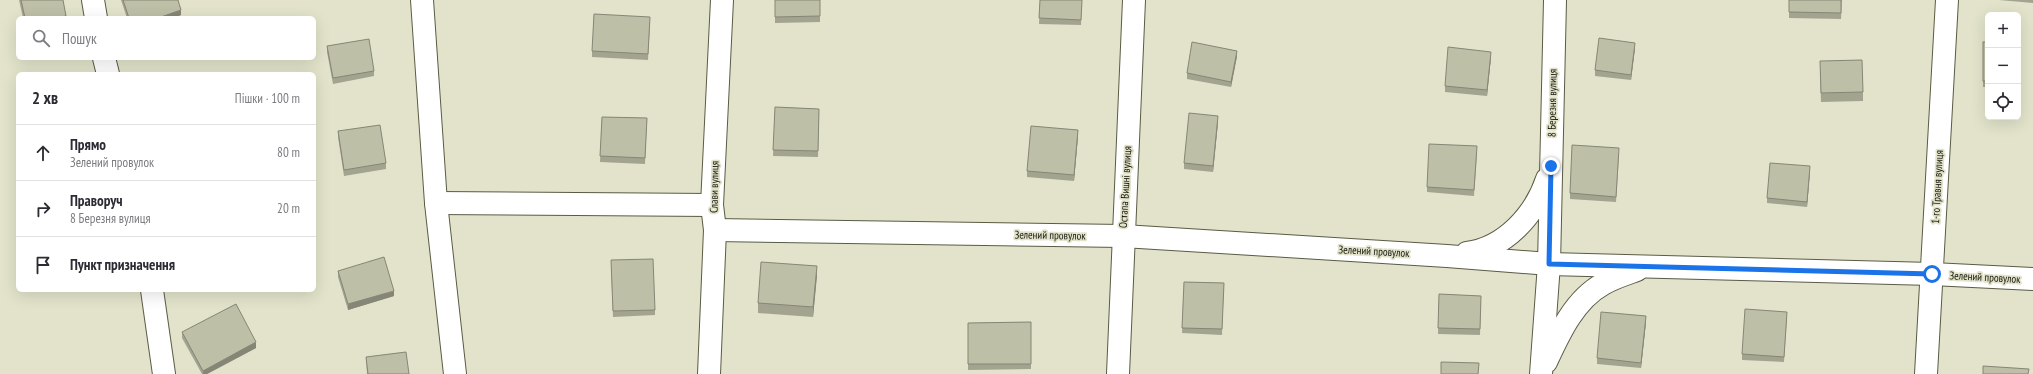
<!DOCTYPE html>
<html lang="uk">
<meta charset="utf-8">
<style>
:root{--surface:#fff;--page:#f7f7f7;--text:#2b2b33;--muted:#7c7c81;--line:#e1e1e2}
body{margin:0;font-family:"PT Sans Narrow",sans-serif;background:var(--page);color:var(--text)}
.controls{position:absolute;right:12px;top:12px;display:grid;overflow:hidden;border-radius:6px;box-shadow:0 4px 16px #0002}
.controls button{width:36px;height:36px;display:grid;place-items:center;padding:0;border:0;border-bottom:1px solid var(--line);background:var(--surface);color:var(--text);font:20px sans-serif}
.stop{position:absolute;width:12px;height:12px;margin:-9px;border:3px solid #1a73e8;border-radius:50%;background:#fff}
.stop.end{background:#1a73e8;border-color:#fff;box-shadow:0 1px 4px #0008}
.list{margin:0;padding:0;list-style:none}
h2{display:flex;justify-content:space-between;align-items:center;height:52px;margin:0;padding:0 16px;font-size:17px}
h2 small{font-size:13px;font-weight:400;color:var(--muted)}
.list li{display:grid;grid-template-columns:26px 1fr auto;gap:12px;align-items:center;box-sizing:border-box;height:56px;padding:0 16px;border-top:1px solid var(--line)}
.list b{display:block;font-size:15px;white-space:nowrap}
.list p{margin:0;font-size:13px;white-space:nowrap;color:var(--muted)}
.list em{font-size:13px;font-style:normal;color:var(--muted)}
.icon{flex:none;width:22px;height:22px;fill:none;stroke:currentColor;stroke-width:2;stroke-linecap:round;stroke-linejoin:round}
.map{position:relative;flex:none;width:2033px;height:374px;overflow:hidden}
.search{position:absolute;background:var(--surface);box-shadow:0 4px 16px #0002;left:16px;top:16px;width:300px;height:44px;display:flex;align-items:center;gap:10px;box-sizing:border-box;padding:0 14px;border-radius:6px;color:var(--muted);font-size:15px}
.panel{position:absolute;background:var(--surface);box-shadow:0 4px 16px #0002;left:16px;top:72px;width:300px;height:220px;border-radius:6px}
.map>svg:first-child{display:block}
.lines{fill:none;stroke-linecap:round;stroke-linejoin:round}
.minor-casing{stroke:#5a5b45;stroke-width:24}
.minor{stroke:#fff;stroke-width:22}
.wall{fill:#a3a490}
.shaded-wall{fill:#858675}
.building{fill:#bebfa7;stroke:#858675}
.route{stroke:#1a73e8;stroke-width:5}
.labels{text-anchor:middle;stroke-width:3.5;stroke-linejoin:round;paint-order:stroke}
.street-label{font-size:11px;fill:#16160d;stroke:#e2e3ca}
</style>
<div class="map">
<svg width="2033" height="374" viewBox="0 0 2033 374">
<rect width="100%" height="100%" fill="#e2e3ca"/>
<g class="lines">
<defs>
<g id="minor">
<polyline points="93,0 96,18"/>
<polyline points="422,0 436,203 455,374"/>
<polyline points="104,58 108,74"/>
<polyline points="436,203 712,205"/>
<polyline points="715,230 1123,236 1447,256 1549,264 1932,274 2033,279"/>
<path d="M1467,253C1505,248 1535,215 1547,179"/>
<polyline points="152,290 164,374"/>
<path d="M1546,362C1559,334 1574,300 1603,284C1613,278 1626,274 1637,270"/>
<polyline points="709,374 715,230 712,205 722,0"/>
<polyline points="1118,374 1134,0"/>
<polyline points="1541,374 1549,264 1555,0"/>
<polyline points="1926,374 1947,0"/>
</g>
</defs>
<use href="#minor" class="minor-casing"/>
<use href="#minor" class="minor"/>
</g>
<g class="wall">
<polygon points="19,0 63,0 66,18 23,18"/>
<polygon points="121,0 178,0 181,15 173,18 127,18"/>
<polygon points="775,0 820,0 820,22 775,23"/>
<polygon points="1040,0 1082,0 1081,25 1039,24"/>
<polygon points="1789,0 1842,0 1841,19 1789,18"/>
<polygon points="1999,0 2033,0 2033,3"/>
<polygon points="650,23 648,60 592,57 592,51"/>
<rect x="1983" y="42" width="5" height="45"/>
<polygon points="327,46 374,71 374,76 333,84 327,52"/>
<polygon points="1635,48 1631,80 1595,76 1595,70"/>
<polygon points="1237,56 1231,87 1187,79 1187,73"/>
<polygon points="1491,57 1487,96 1445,92 1445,86"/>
<polygon points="1820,71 1863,92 1863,101 1821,102"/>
<polygon points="775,107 819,109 818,157 773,156"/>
<polygon points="602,117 647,118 645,164 600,162"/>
<polygon points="1218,122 1213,172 1184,169 1184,163"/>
<polygon points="338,131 386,163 386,169 344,176 338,137"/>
<polygon points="1078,136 1074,181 1027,177 1027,171"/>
<polygon points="1477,152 1474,196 1427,192 1427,187"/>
<polygon points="1619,154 1616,202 1570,199 1570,193"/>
<polygon points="1810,171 1807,207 1767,203 1767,198"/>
<polygon points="611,266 655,310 655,315 613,317"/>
<polygon points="338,271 394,296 348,310 338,277"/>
<polygon points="817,275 813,317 758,313 758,303"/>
<polygon points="1184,282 1224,283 1222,335 1182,333"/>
<polygon points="1439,294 1481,296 1480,335 1438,334"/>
<polygon points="1787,317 1784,362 1742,360 1742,354"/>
<polygon points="1031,322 1031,369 968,370 968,323"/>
<polygon points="1646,322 1641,368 1597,364 1597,358"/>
<polygon points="182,332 256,348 207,374 202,374 182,338"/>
<polygon points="366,357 409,374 367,374"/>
</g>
<g class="shaded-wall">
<polygon points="181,10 181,15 173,18 158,18"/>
<polygon points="66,16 66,18 56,18"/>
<polygon points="1635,43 1635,48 1631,80 1631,75"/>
<polygon points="1237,51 1237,56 1231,87 1231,82"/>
<polygon points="1491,52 1491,57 1487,96 1487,90"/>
<polygon points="1218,116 1218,122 1213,172 1213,166"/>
<polygon points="1078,130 1078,136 1074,181 1074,175"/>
<polygon points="1810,166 1810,171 1807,207 1807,202"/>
<polygon points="817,266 817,275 813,317 813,307"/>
<polygon points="394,291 394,296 348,310 348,304"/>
<polygon points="1646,316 1646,322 1641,368 1641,363"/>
<polygon points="256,342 256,348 207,374 203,374 203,371"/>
</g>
<g class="building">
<polygon points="21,0 63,0 66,16 56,18 25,18"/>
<polygon points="123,0 178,0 181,10 158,18 129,18"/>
<polygon points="775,0 820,0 820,16 775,17"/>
<polygon points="1040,0 1082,0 1081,20 1039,18"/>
<polygon points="1789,0 1841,0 1841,13 1789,12"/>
<polygon points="594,14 650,17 648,54 592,51"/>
<polygon points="1599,38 1635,43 1631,75 1595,70"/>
<polygon points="369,39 374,71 333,78 327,46"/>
<polygon points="1192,42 1237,51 1231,82 1187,73"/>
<rect x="1983" y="42" width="5" height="39"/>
<polygon points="2018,42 2019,43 2019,82 2018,82"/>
<polygon points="1448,47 1491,52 1487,90 1445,86"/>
<polygon points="1862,60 1863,92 1821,93 1820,61"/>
<polygon points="775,107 819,109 818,151 773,150"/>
<polygon points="1189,113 1218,116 1213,166 1184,163"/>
<polygon points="602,117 647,118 645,158 600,156"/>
<polygon points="380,125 386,163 344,170 338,131"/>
<polygon points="1031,126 1078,130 1074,175 1027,171"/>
<polygon points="1429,144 1477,146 1474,190 1427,187"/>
<polygon points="1572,145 1619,148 1616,197 1570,193"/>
<polygon points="1770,163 1810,166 1807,202 1767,198"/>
<polygon points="384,257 394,291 348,304 338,271"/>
<polygon points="653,259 655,310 613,311 611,260"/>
<polygon points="761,262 817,266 813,307 758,303"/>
<polygon points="1184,282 1224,283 1222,329 1182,328"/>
<polygon points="1439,294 1481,296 1480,329 1438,328"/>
<polygon points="236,304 256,342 203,371 182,332"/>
<polygon points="1745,309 1787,312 1784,357 1742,354"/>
<polygon points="1601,312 1646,316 1641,363 1597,358"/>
<polygon points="1031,322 1031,364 968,364 968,323"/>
<polygon points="406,352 409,374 368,374 366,357"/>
<polygon points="1441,362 1479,363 1478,374 1441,374"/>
<polygon points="1983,366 2029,369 2028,374 1983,374"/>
</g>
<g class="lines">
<polyline class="route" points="1551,166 1549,264 1932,274"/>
</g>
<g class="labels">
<g class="street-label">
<text transform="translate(1552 103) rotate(-89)" y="4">8 Березня вулиця</text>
<text transform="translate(714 187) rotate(-89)" y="4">Слави вулиця</text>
<text transform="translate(1125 187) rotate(-87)" y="4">Остапа Вишні вулиця</text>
<text transform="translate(1937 187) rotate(-87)" y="4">1-го Травня вулиця</text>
<text transform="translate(1050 235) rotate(1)" y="4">Зелений провулок</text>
<text transform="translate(1374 251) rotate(3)" y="4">Зелений провулок</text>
<text transform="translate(1985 277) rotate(3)" y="4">Зелений провулок</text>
</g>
</g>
</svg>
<div class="controls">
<button>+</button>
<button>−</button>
<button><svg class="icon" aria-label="locate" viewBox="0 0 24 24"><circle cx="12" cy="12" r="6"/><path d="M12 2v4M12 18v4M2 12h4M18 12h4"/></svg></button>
</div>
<div class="stop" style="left:1932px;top:274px"></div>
<div class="stop end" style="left:1551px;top:166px"></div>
<div class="search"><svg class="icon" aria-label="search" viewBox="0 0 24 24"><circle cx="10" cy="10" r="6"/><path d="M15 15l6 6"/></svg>Пошук</div>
<section class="panel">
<h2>2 хв<small>Пішки · 100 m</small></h2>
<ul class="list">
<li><svg class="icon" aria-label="ahead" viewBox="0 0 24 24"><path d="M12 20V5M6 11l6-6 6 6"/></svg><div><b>Прямо</b><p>Зелений провулок</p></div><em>80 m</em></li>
<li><svg class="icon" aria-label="right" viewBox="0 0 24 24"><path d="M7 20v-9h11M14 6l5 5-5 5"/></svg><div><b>Праворуч</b><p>8 Березня вулиця</p></div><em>20 m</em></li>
<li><svg class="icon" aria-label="arrive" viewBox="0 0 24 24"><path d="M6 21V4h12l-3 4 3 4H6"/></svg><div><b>Пункт призначення</b></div></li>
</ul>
</section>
</div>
